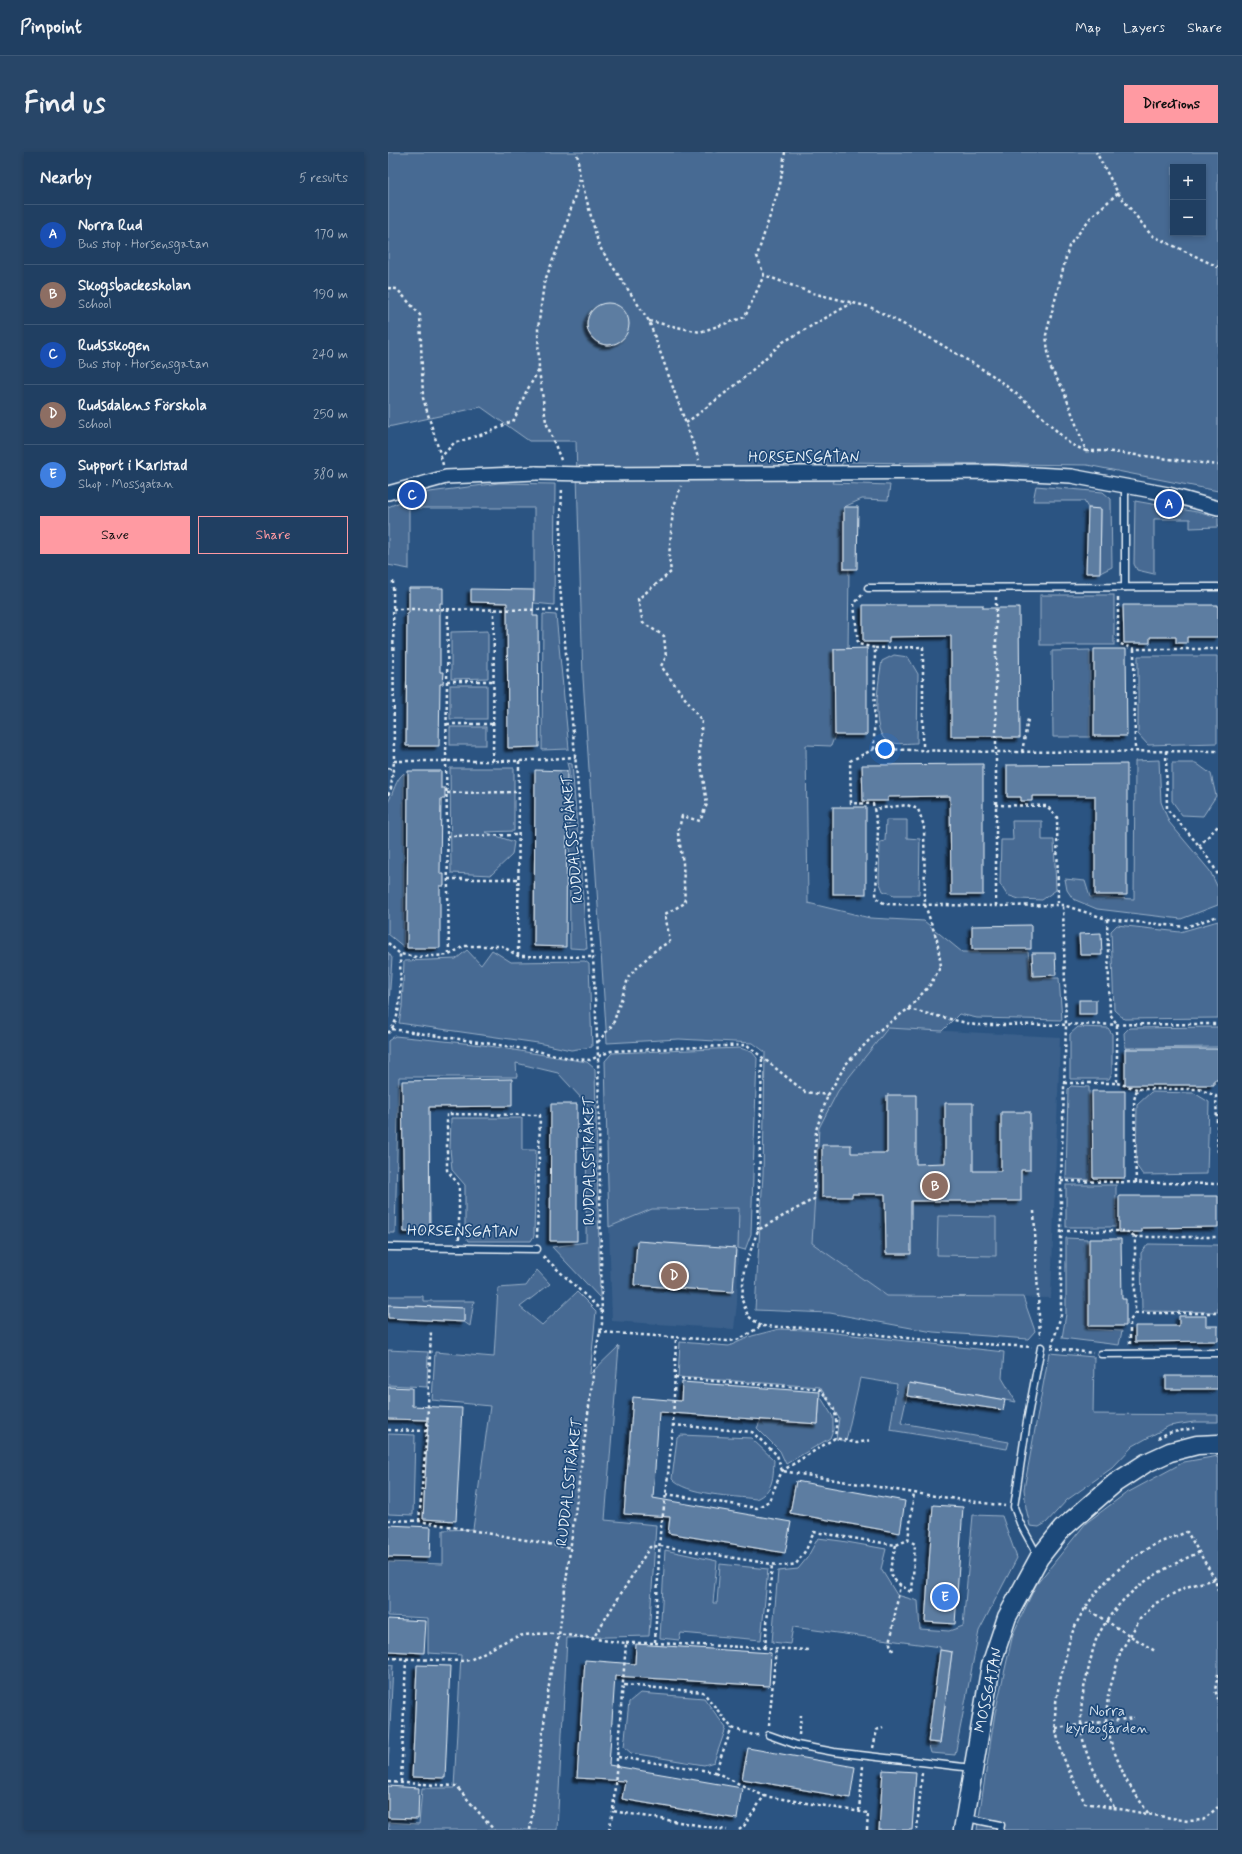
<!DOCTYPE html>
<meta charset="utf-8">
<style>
:root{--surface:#203f62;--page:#284668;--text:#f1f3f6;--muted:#a2afbe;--line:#3d5877;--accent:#ff9aa2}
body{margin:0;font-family:Mynerve,sans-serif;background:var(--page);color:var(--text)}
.controls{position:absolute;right:12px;top:12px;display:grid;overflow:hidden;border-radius:0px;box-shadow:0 2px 6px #0003}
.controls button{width:36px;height:36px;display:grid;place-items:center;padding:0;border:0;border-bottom:1px solid var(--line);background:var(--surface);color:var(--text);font:20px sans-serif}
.you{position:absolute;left:497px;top:597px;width:14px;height:14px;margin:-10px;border:3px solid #fff;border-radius:50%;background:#1a73e8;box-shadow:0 0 0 6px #1a73e833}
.badge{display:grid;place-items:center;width:26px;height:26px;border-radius:50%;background:var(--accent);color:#fff;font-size:13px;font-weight:700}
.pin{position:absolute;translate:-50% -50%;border:2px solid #fff;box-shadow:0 1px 4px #0006}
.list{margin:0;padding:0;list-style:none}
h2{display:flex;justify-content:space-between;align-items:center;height:52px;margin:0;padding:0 16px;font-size:17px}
h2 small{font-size:13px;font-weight:400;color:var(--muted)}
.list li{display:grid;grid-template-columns:26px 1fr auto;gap:12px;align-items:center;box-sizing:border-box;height:60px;padding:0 16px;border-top:1px solid var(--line)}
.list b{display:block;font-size:15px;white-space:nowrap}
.list p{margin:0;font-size:13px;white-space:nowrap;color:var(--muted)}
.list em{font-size:13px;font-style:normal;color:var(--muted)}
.actions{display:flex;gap:8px;padding:12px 16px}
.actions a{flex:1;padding:9px 0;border:1px solid var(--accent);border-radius:0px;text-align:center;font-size:14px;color:var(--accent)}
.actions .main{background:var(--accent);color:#111}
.map{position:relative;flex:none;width:830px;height:1678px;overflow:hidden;border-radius:0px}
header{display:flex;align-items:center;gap:24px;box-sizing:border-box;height:56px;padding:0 20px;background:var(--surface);border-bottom:1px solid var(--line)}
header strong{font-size:19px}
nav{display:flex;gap:22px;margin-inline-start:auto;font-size:14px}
.intro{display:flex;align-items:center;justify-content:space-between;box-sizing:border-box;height:96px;padding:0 24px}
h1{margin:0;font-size:28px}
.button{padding:10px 18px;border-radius:0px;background:var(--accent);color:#111;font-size:14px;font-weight:700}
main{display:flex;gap:24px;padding:0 24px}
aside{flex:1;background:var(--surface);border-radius:0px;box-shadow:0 2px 6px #0003}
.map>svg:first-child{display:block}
.built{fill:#3a608b}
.green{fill:#476b93;stroke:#98aec6;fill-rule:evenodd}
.building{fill:#5d7da1;stroke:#e8f1f8;filter:url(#shadow)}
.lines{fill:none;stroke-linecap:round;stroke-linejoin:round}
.lane-casing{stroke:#e8f1f8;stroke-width:9}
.street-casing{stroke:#e8f1f8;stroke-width:16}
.secondary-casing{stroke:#e8f1f8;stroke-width:21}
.path{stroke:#e8f1f8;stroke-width:2.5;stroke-dasharray:3 3;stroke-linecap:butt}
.lane{stroke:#1f4a7a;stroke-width:6}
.street{stroke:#1f4a7a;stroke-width:13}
.secondary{stroke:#1f4a7a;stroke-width:18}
.street-bridge-casing{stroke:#e8f1f8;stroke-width:16;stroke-linecap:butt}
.street-bridge{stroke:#1f4a7a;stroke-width:13}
.labels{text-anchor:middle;stroke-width:3.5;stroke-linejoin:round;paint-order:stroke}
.street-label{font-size:15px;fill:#e8f1f8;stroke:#1f4a7a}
.park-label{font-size:15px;fill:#d0dde9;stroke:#1f4a7a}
</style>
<header>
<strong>Pinpoint</strong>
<nav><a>Map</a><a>Layers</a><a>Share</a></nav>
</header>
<div class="intro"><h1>Find us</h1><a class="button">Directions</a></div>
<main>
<aside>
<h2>Nearby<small>5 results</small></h2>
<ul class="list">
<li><span class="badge" style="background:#1a4fb4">A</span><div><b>Norra Rud</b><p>Bus stop · Horsensgatan</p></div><em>170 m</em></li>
<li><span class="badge" style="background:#8d6e63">B</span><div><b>Skogsbackeskolan</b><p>School</p></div><em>190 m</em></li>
<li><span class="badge" style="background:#1a4fb4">C</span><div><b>Rudsskogen</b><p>Bus stop · Horsensgatan</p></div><em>240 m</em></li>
<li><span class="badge" style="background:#8d6e63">D</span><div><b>Rudsdalens Förskola</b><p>School</p></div><em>250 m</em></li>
<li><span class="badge" style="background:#3f7fe0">E</span><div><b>Support i Karlstad</b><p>Shop · Mossgatan</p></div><em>380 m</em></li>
</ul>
<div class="actions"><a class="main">Save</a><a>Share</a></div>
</aside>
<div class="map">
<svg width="830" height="1678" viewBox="0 0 830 1678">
<defs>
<filter id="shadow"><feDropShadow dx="-3.5" dy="3.5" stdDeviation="1" flood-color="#0009"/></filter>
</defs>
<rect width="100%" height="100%" fill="#2b5482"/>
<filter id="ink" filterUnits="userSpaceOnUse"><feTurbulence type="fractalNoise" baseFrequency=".025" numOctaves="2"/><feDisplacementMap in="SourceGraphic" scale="8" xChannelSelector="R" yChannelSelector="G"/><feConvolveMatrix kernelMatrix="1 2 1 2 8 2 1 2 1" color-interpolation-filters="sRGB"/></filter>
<g filter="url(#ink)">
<g class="built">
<polygon points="500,876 672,885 663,1146 499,1144 424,1091 431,976 450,939"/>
<polygon points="351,1056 349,1152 346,1177 224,1169 221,1075 264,1057"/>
</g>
<g class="green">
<path d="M0,0H830V339L699,313L455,310L444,331L502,333L500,348L474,347L456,355V417H461L460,497H446L447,583L443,594L418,593L420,751L482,766L536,769L574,800H640L644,826H671L674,868L589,866L571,862L554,879L500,876L450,939L431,976L424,1091L499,1144L635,1145L647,1179L640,1187L545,1180L442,1161L367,1158L375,1022L377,900L365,891L291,887L219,891L195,526L188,289H141L93,255L0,275ZM785,15H815V81H785Z"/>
<polygon points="111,331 167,332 166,453 146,451 146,356 21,356 21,417 0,413 0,355 34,341"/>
<polygon points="648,334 715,340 723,347 724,415 712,421 713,357 700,356 696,349 645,349"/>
<polygon points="747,349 809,360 830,366 830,375 802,376 802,367 766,367 766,422 749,418 746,412"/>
<rect x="652" y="443" width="74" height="50"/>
<polygon points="155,462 168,463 181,597 154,598"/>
<polygon points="100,479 100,526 63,527 63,480"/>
<polygon points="702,498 702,585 665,585 664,499"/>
<path d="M506,503L520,505L530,522L529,591C521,591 508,593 501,590C481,582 491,526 494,509Z"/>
<polygon points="750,504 829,504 829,591 760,593 750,582"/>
<rect x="62" y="533" width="37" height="34"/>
<rect x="62" y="575" width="36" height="18"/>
<polygon points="771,608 773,650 781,670 822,719 830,736 830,753 793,767 709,757 685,747 679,738 677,727 697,729 702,745 746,747 747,609"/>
<polygon points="179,611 184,612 199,797 182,796 181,619"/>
<polygon points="784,611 808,611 823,622 828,644 815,664 794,663 784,649"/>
<polygon points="62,616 126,616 126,679 97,680 126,690 124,703 103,723 63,721"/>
<path d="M16,621V795L0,782V650C6,640 7,628 16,621Z"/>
<polygon points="498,668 519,668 519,686 532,687 531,743 506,743 495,739 491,729 492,690 497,689"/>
<polygon points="624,669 654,669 654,688 666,688 668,738 654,748 631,747 619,743 612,732 613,688 625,688"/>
<polygon points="830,769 830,866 736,867 726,858 723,779 729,773 792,780"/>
<polygon points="79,798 93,813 104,798 123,810 197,809 201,812 204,895 183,898 150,891 11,871 14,855 16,809 68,807"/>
<polygon points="0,800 4,806 0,866"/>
<polygon points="690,875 720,876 724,882 724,921 721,927 682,927 682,882"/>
<polygon points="830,875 830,895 737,896 736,881 741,876"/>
<polygon points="7,884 95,893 199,910 207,917 212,1146 164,1095 198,1090 199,948 194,947 170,921 128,911 129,925 11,925 7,1081 0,1081 0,889"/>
<polygon points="352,896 364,900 369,906 363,1082 357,1098 350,1096 351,1056 264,1057 221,1075 217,909 224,901"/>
<polygon points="683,934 701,935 703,1028 678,1027 680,937"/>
<polygon points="763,940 806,941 821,950 819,1022 755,1023 748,1013 749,953"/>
<polygon points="63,966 134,966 134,998 148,998 146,1084 143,1089 80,1089 77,1084 77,1033 64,1018 62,996"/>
<rect x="678" y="1033" width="50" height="42"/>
<polygon points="550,1064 608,1065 608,1104 549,1103"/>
<polygon points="678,1086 699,1087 700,1177 734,1179 731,1193 674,1186 678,1162"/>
<polygon points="760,1092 830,1093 830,1160 754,1159 753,1101"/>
<polygon points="149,1118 162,1132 132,1155 154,1173 189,1140 208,1159 202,1222 231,1194 217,1368 268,1373 261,1484 179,1486 169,1678 0,1678 0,1670 31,1672 34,1636 66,1636 73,1503 40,1501 40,1466 0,1464 0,1410 55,1412 55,1378 85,1377 102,1254 44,1248 47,1200 106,1205 110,1136 138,1134"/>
<polygon points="0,1144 35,1144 35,1149 86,1149 82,1174 76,1170 76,1156 0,1153"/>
<polygon points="391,1177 420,1178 616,1200 614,1226 628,1250 522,1231 513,1271 621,1290 619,1297 502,1278 509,1232 472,1226 458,1289 448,1287 451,1266 432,1235 290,1225 292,1190 341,1194 364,1184"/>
<polygon points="0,1198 40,1200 39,1235 0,1233"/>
<polygon points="661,1201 706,1205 705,1262 830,1263 830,1270 806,1270 781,1274 745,1294 724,1316 679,1348 658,1371 651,1375 642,1374 638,1356 636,1337"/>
<polygon points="432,1244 445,1265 445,1278 442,1286 398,1312 392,1299 369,1276 373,1268 430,1272"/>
<polygon points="0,1282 27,1283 25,1363 0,1362"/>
<path d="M293,1283L363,1286L386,1308C385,1325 386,1339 368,1347C347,1344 297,1343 284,1327L289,1286Z"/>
<polygon points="830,1304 830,1678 589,1678 607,1561 625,1482 648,1433 698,1371 737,1342 796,1310"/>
<polygon points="585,1363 614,1364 629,1406 591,1479 567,1603 543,1601 540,1590 552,1591 564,1500 552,1498 552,1495 405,1475 402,1492 384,1490 390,1419 410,1417 419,1406 430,1386 453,1389 498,1397 493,1417 509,1443 530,1449 532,1477 561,1479 575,1474"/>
<polygon points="277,1398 329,1409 325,1451 329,1451 332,1412 380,1417 373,1488 293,1481 291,1488 272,1486"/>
<polygon points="0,1512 5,1513 0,1615"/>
<polygon points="252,1541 316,1546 338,1576 326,1610 316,1613 243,1601 236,1595 241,1550"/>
</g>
<g class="building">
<circle cx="220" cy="172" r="21"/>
<polygon points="456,355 470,355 469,417 456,417"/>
<polygon points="700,356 713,357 712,421 698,421"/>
<polygon points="21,436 55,436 55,451 52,451 52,520 56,520 55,532 52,532 51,594 18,594 19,461 21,461"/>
<polygon points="83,437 146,438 145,464 150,464 151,595 120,596 119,451 83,450"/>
<polygon points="475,453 595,453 595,456 631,456 632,586 615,586 615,584 563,584 563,484 501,485 501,490 475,490"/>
<polygon points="735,453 830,453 830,485 799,485 799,491 788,491 788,485 762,485 762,491 736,491"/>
<polygon points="479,496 479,583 447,583 446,497"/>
<polygon points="706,497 738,497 739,584 706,584"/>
<polygon points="595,612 595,743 563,743 562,644 500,645 500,649 475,649 474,613"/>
<polygon points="739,612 739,743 707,743 707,644 644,644 644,649 633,649 633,645 619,645 619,613"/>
<polygon points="147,618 179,619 178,795 146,794"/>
<polygon points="20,619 53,619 53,636 57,636 57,647 53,647 52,722 56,722 56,734 52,734 52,796 19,796"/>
<rect x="445" y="655" width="33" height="87"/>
<polygon points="643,773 643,797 584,797 584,774"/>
<polygon points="713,781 714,803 692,803 691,782"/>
<polygon points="644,801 667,801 668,823 645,824"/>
<rect x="691" y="848" width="17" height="14"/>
<polygon points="737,897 830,897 830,928 826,928 826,933 737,933"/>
<polygon points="124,927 124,954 41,955 42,1080 16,1080 14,929"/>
<polygon points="704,939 737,939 737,1026 705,1026"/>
<polygon points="499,943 528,943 528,1012 557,1011 557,951 585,951 585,1019 613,1019 613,960 642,960 642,1018 633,1018 633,1049 523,1049 523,1102 498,1102 497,1042 464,1042 464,1045 434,1045 434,993 463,993 463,1001 499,1001"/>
<polygon points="163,952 189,952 189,1089 162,1089"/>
<polygon points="731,1044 830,1044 830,1075 754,1076 754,1080 731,1080"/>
<polygon points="701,1087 733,1087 734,1147 738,1147 738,1174 701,1174"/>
<polygon points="249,1089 348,1096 345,1140 246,1133"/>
<polygon points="0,1153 76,1156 76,1170 0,1166"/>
<polygon points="791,1164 818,1164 818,1174 830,1174 830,1189 747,1190 747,1174 791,1174"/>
<rect x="778" y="1224" width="52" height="13"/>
<polygon points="294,1230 432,1240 430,1272 271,1260 265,1346 403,1370 397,1401 280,1381 282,1365 236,1362 245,1245 293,1249"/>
<polygon points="521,1231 617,1248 615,1258 519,1244"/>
<polygon points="0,1235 24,1236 24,1254 74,1256 68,1369 35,1367 40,1268 0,1267"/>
<polygon points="408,1329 517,1349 512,1381 402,1361"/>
<polygon points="545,1353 575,1355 567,1472 537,1470"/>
<polygon points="0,1373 43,1375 42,1406 0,1405"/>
<polygon points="0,1467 38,1469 36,1501 0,1499"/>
<polygon points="248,1492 383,1501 381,1534 227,1524 221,1613 354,1636 349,1667 234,1647 237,1629 189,1626 197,1508 247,1512"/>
<polygon points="552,1498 564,1500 552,1591 540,1590"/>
<polygon points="29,1513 62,1514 57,1626 24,1625"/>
<polygon points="360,1596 467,1615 462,1646 354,1627"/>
<polygon points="495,1618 528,1620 524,1678 491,1678"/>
<polygon points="0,1634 31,1636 30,1667 0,1666"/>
</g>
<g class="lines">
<defs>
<g id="lane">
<polyline points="737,334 737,435"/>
<polyline points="480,436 830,435"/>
<polyline points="0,1095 149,1097"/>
<polyline points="713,1202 830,1201"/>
<polyline points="650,1404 632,1371 626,1355 639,1269 653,1195"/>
<polyline points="381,1583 409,1593 446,1600 584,1616"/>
<polyline points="579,1666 613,1673 612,1678"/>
</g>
<g id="street">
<polyline points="202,322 606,320 683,324 780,342 830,356"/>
<polyline points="0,341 58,325 148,321"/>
</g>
<polyline id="secondary" points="575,1678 603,1513 619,1465 651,1406 674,1377 727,1331 758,1311 782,1300 809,1293 830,1292"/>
</defs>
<use href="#lane" class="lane-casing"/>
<use href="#street" class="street-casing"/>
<use href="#secondary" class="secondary-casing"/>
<g class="path">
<polyline points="397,0 392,33 369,104 376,123 424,141 482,155 544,187 604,223 640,251 682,292 698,299 675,237 662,215 658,183 681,94 703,65 730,41 708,0"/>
<polyline points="193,27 211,94 261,169 311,308"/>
<polyline points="730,41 763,83 830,115"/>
<polyline points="0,136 9,137 32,163 35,246 53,305"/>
<polyline points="261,169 312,180 357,165 376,123"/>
<polyline points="298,271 349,232 395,190 464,151"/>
<polyline points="698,299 716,299 830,313"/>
<polyline points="173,308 158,270 151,218 150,177 156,131 177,77 192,26 189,0"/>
<polyline points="55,313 53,305 66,291 102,280 126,268 138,240 151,218"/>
<polyline points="5,429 6,609 131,609 188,605"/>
<polyline points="474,443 466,452 470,492 487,496 486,597 607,600 830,599"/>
<polyline points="608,445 608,754"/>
<polyline points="730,446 730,491 746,497 830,497"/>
<polyline points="5,457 174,458"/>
<polyline points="60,457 58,609 61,803"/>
<polyline points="487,496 535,495 535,597"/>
<polyline points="746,497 747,599"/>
<polyline points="59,529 105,529"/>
<polyline points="59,572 105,572"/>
<polyline points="486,597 462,609 463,651 485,652 490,676 488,746 497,752 608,754 675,753 719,767 798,775 830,764"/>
<path d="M778,599L779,657C797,678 818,698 830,723"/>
<polyline points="634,600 640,567"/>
<polyline points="105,609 106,458"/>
<polyline points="0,616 6,618"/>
<polyline points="59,641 131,640"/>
<polyline points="0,643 3,636 6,609"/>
<polyline points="607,653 659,654 669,665 670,753"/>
<polyline points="59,684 131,683"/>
<polyline points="811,694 830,674"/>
<polyline points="60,727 131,727"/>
<polyline points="0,791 12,802 28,805 61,803 76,794 114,794 130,804 205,805"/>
<polyline points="130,804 131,609"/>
<polyline points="520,857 587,873 830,872"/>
<polyline points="4,877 144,898 186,907 202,908 223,899 359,893 417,940 440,943"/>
<path d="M0,881C16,866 12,823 12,802"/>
<polyline points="210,890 225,872 241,824 265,800 282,789 277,762 297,751 295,711 290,681 294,664 312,669 319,652 311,599 314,569 273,514 278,505 276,484 255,471 250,447 283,420 281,405 285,357 293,334"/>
<polyline points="676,931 729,931 729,872 722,862 719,767"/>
<polyline points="729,931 749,937"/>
<polyline points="673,1029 830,1032"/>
<polyline points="748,1031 746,948 749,937 811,937 828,944 830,1000"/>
<polyline points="646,1059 652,1185"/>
<polyline points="370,1078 374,905"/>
<polyline points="673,1079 738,1079 746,1085"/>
<polyline points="71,1087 71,1033 59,1018 59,962 152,963 149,1087"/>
<polyline points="155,1104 213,1158"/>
<polyline points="747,1161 830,1161"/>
<polyline points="373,1174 360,1164 354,1148 356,1117 370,1078 426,1047 428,978 440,943 458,912 489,880 520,857 542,833 553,814 549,788 537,753 536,674 530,657 519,653 486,657"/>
<polyline points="211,1180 341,1189 352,1187 373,1174 439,1177 546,1189 644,1195"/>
<polyline points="742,1192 742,1169 747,1161 747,1085 830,1085"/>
<polyline points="664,1194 673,1163 673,1029 678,873 675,753"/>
<polyline points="663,1196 705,1201"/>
<path d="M287,1226L431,1237C448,1255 450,1262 447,1286"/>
<polyline points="285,1273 364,1280 389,1303 394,1319 526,1341 617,1354"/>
<polyline points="0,1278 39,1279"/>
<polyline points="770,1286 780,1281 807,1276"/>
<polyline points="278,1342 369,1356 381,1349 394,1319 447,1286 469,1291 483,1288"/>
<polyline points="0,1368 31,1369 183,1396"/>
<polyline points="31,1369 39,1279 43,1178"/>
<path d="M508,1393C500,1425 497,1422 524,1441L527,1392L520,1388"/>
<path d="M830,1439L827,1427L799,1380C789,1384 778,1388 768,1392C732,1410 701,1442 685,1479C680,1490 678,1505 675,1517C670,1535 665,1559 668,1577C672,1604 685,1627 697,1651L800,1669L815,1668L830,1655"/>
<polyline points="697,1456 767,1499"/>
<polyline points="204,1488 262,1395 273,1394 396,1414 408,1412 418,1398 426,1380 508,1393 520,1388 526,1341"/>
<polyline points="238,1491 267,1491 272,1382 278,1342 285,1273 288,1185"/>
<polyline points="267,1491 422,1498"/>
<polyline points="377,1495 384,1412"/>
<polyline points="505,1499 502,1492 512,1433"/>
<path d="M0,1506L73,1509L82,1508C96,1501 117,1488 131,1484C164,1477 205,1488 238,1491L225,1659L339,1678"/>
<polyline points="830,1522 827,1538 830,1547"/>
<polyline points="236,1533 315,1540 344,1576 365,1583 371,1583"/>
<polyline points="381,1573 388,1496"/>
<polyline points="668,1576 746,1566"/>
<polyline points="411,1583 413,1563"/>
<polyline points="485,1596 489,1578 495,1575"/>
<polyline points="230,1605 327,1620 344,1576"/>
<polyline points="327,1620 376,1644"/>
<polyline points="0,1630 68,1634 106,1678"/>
<polyline points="13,1630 18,1507"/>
<path d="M726,1655C716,1636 703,1617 697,1595C690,1573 693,1546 699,1523C702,1512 704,1499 708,1488C730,1441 767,1420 812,1400"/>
<polyline points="471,1659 475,1614"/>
<polyline points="760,1661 738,1628 724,1594 718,1569 720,1543 733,1499 752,1467 768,1451 798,1435 827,1427"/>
<polyline points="142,1678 163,1518 171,1483 209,1193 214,1172 210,904 205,805 171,423 174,335"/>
<polyline points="221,1678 225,1659"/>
<polyline points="351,1678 356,1674 376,1644 480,1661 479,1678"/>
<polyline points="529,1678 534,1621"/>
</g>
<use href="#lane" class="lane"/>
<use href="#street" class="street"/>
<use href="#secondary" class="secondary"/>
<defs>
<polyline id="street-bridge" points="148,321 202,322"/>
</defs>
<use href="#street-bridge" class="street-bridge-casing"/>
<use href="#street-bridge" class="street-bridge"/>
</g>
</g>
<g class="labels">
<g class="street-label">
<text x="416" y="310">HORSENSGATAN</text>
<text transform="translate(184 687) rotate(-95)" y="5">RUDDALSSTRÅKET</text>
<text transform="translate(201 1009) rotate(-90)" y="5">RUDDALSSTRÅKET</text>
<text transform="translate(75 1079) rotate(1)" y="5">HORSENSGATAN</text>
<text transform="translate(181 1330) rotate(-83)" y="5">RUDDALSSTRÅKET</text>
<text transform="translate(600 1538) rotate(-78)" y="5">MOSSGATAN</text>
</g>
<g class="park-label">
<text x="719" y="1564">Norra<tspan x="719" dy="17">kyrkogården</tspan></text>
</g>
</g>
</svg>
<div class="controls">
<button>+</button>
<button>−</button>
</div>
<div class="you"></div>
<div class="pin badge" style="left:781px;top:352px;background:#1a4fb4">A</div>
<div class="pin badge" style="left:547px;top:1034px;background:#8d6e63">B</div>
<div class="pin badge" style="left:24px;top:343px;background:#1a4fb4">C</div>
<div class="pin badge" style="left:286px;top:1124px;background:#8d6e63">D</div>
<div class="pin badge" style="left:557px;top:1445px;background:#3f7fe0">E</div>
</div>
</main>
